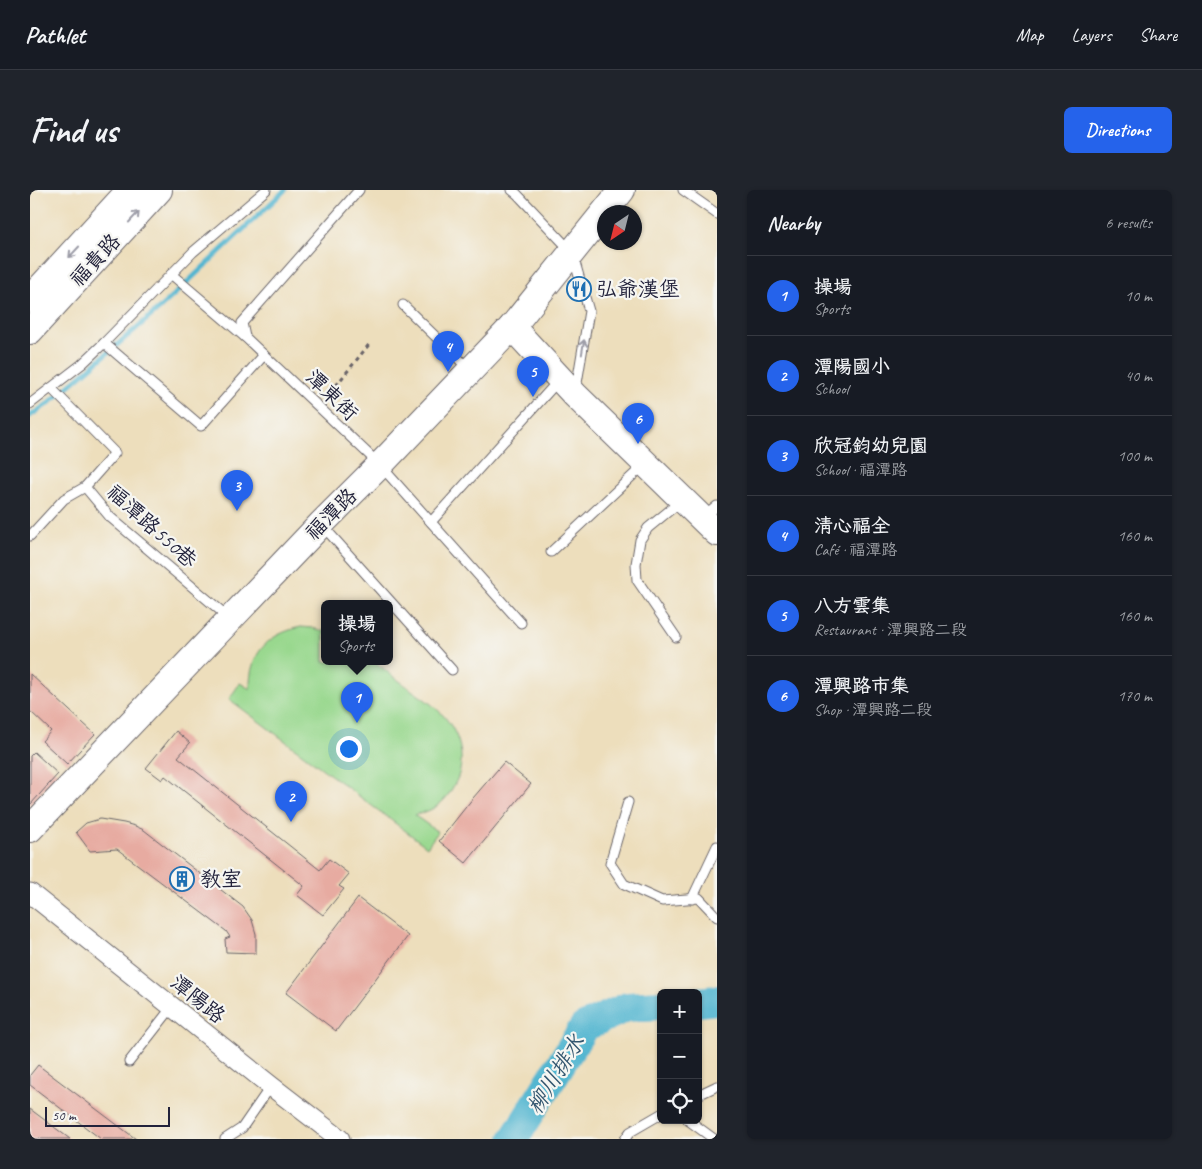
<!DOCTYPE html>
<meta charset="utf-8">
<style>
:root{--surface:#171b24;--page:#20242c;--text:#f1f3f6;--muted:#9ea1a6;--line:#363941;--accent:#2563eb}
body{margin:0;font-family:Caveat,"LXGW WenKai TC",sans-serif;background:var(--page);color:var(--text)}
.controls{position:absolute;right:15px;bottom:15px;display:grid;overflow:hidden;border-radius:8px;box-shadow:0 1px 4px #0004}
.controls button{width:45px;height:45px;display:grid;place-items:center;padding:0;border:0;border-bottom:1px solid var(--line);background:var(--surface);color:var(--text);font:25px sans-serif}
.compass{position:absolute;left:567px;top:15px;width:45px;height:45px;border-radius:50%;background:var(--surface);box-shadow:0 1px 4px #0004;rotate:215deg}
.scale{position:absolute;left:15px;bottom:12px;width:125px;box-sizing:border-box;padding-left:5px;border:2px solid #22223b;border-top:0;font-size:14px;line-height:18px;white-space:nowrap;color:#22223b;-webkit-text-stroke:4px #f6f6f2;paint-order:stroke}
.you{position:absolute;left:318px;top:558px;width:18px;height:18px;margin:-12px;border:4px solid #fff;border-radius:50%;background:#1a73e8;box-shadow:0 0 0 8px #1a73e833}
.badge{display:grid;place-items:center;width:32px;height:32px;border-radius:50%;background:var(--accent);color:#fff;font-size:16px;font-weight:700}
.pin{position:absolute;translate:-50% -41px;filter:drop-shadow(0 1px 2px #0008)}
.pin::after{content:'';position:absolute;top:26px;width:18px;height:15px;background:inherit;clip-path:polygon(0 0,100% 0,50% 100%)}
.popup{position:absolute;left:291px;top:410px;width:72px;height:65px;box-sizing:border-box;display:grid;place-content:center;border-radius:8px;background:var(--surface);filter:drop-shadow(0 1px 4px #0005);font-size:16px;white-space:nowrap;color:var(--muted)}
.popup b{font-size:19px;color:var(--text)}
.popup::after{content:'';position:absolute;left:50%;top:100%;margin-left:-10px;border:10px solid transparent;border-top-color:var(--surface)}
.list{margin:0;padding:0;list-style:none}
h2{display:flex;justify-content:space-between;align-items:center;height:65px;margin:0;padding:0 20px;font-size:21px}
h2 small{font-size:16px;font-weight:400;color:var(--muted)}
.list li{display:grid;grid-template-columns:32px 1fr auto;gap:15px;align-items:center;box-sizing:border-box;height:80px;padding:0 20px;border-top:1px solid var(--line)}
.list b{display:block;font-size:19px;white-space:nowrap}
.list p{margin:0;font-size:16px;white-space:nowrap;color:var(--muted)}
.list em{font-size:16px;font-style:normal;color:var(--muted)}
.icon{flex:none;width:28px;height:28px;fill:none;stroke:currentColor;stroke-width:2;stroke-linecap:round;stroke-linejoin:round}
.map{position:relative;flex:none;width:687px;height:949px;overflow:hidden;border-radius:8px}
header{display:flex;align-items:center;gap:30px;box-sizing:border-box;height:70px;padding:0 25px;background:var(--surface);border-bottom:1px solid var(--line)}
header strong{font-size:24px}
nav{display:flex;gap:28px;margin-inline-start:auto;font-size:18px}
.intro{display:flex;align-items:center;justify-content:space-between;box-sizing:border-box;height:120px;padding:0 30px}
h1{margin:0;font-size:35px}
.button{padding:12px 22px;border-radius:8px;background:var(--accent);color:#fff;font-size:18px;font-weight:700}
main{display:flex;gap:30px;padding:0 30px}
aside{flex:1;background:var(--surface);border-radius:8px;box-shadow:0 1px 4px #0004}
.map>svg:first-child{display:block}
.park{fill:#99d88e;stroke:#5e7d64}
.lines{fill:none;stroke-linecap:round;stroke-linejoin:round}
.stream{stroke:#52b6d0;stroke-width:5}
.river{stroke:#52b6d0;stroke-width:30}
.building{fill:#e7aba1}
.lane-casing{stroke:#696468;stroke-width:11}
.street-casing{stroke:#696468;stroke-width:21}
.secondary-casing{stroke:#696468;stroke-width:28}
.path{stroke:#696468;stroke-width:3;stroke-dasharray:4 4;stroke-linecap:butt}
.lane{stroke:#fff;stroke-width:9}
.street{stroke:#fff;stroke-width:19}
.secondary{stroke:#fff;stroke-width:26}
.oneway{stroke:#9c9ca7}
.labels{text-anchor:middle;stroke-width:4.5;stroke-linejoin:round;paint-order:stroke}
.street-label{font-size:21px;fill:#22223b;stroke:#f6f6f2}
.poi-label{font-size:21px;fill:#22223b;stroke:#f6f6f2;text-anchor:start}
.water-label{font-size:22px;font-style:italic;fill:#33566f;stroke:#f6f6f2}
</style>
<header>
<strong>Pathlet</strong>
<nav><a>Map</a><a>Layers</a><a>Share</a></nav>
</header>
<div class="intro"><h1>Find us</h1><a class="button">Directions</a></div>
<main>
<div class="map">
<svg width="687" height="949" viewBox="0 0 687 949">
<rect width="100%" height="100%" fill="#f6f6f2"/>
<filter id="ink" filterUnits="userSpaceOnUse"><feTurbulence type="fractalNoise" baseFrequency=".02" numOctaves="2"/><feDisplacementMap in="SourceGraphic" scale="10" xChannelSelector="R" yChannelSelector="G"/><feConvolveMatrix kernelMatrix="1 2 1 2 8 2 1 2 1" color-interpolation-filters="sRGB"/></filter>
<filter id="wash" filterUnits="userSpaceOnUse"><feTurbulence type="fractalNoise" baseFrequency=".0096" numOctaves="4" result="noise"/><feDisplacementMap in="SourceGraphic" scale="20" xChannelSelector="R" yChannelSelector="G"/><feGaussianBlur stdDeviation="1.12" result="paint"/><feColorMatrix in="noise" values="0 0 0 0 0 0 0 0 0 0 0 0 0 0 0 0 0 1.4 0 .05"/><feComposite in="paint" operator="in"/></filter>
<g filter="url(#wash)">
<rect width="100%" height="100%" fill="#eddebc"/>
<path class="park" d="M271,437L282,438L294,441V472C303,472 339,470 344,472C347,474 351,477 354,479C361,485 368,490 375,495C386,504 399,511 409,521C430,541 439,572 423,597C414,614 403,621 384,625L408,642L397,657L199,509L210,493L220,499C219,464 237,444 271,437Z"/>
<g class="lines">
<polyline class="stream" points="0,226 19,213 130,118 255,0"/>
<g class="river">
<polyline points="668,812 687,810"/>
<polyline points="484,949 554,837 597,817 631,815"/>
</g>
</g>
<g id="blocks">
<g class="building">
<polygon points="0,484 65,544 37,574 12,551 21,541 0,521"/>
<polygon points="146,541 160,553 148,567 290,680 299,669 319,684 309,696 314,699 293,725 267,705 274,696 135,586 132,590 116,578"/>
<polygon points="4,562 28,584 0,615 0,566"/>
<polygon points="474,572 501,594 436,673 409,651 443,608"/>
<polygon points="70,629 94,633 105,636 114,640 213,717 222,730 226,744 226,763 196,762 195,749 200,747 196,741 87,659 60,661 46,642 56,633"/>
<polygon points="328,708 378,746 306,841 256,803"/>
<polygon points="8,875 106,949 71,949 0,895 0,885"/>
<polygon points="0,919 40,949 0,949"/>
</g>
</g>
</g>
<g filter="url(#ink)">
<use href="#blocks" fill-opacity="0" stroke="#696468" stroke-width="1"/>
<g class="lines">
<defs>
<g id="lane">
<polyline points="329,0 212,133 215,147 350,275 491,433"/>
<polyline points="482,0 487,4 542,62 559,121 546,199"/>
<polyline points="653,0 687,24"/>
<polyline points="141,84 215,147"/>
<polyline points="373,115 438,178"/>
<polyline points="74,153 171,236 234,165"/>
<polyline points="0,214 52,174 74,153 163,62 236,0"/>
<polyline points="55,297 80,327 198,427"/>
<polyline points="674,327 687,316"/>
<polyline points="401,332 528,191"/>
<polyline points="292,335 422,480"/>
<polyline points="0,346 34,309 55,297 85,263 21,198"/>
<polyline points="521,362 614,275"/>
<polyline points="646,447 607,390 606,374 610,350 618,338 651,311"/>
<polyline points="598,612 580,673 594,694 632,711 669,708 687,727"/>
<polyline points="662,709 687,656"/>
<polyline points="99,872 142,817"/>
<polyline points="668,905 687,896"/>
<polyline points="658,930 684,949"/>
<polyline points="195,949 212,938 241,896"/>
<polyline points="595,949 600,942 631,924"/>
</g>
<polyline id="street" points="0,703 241,896 310,949"/>
<g id="secondary">
<polyline points="0,109 100,0"/>
<polyline points="482,137 545,205 687,343"/>
<polyline points="0,141 129,0"/>
<polyline points="0,639 291,334 350,275 482,137 592,0"/>
</g>
</defs>
<use href="#lane" class="lane-casing"/>
<use href="#street" class="street-casing"/>
<use href="#secondary" class="secondary-casing"/>
<polyline class="path" points="296,208 341,152"/>
<use href="#lane" class="lane"/>
<use href="#street" class="street"/>
<use href="#secondary" class="secondary"/>
</g>
<defs><path id="oneway-shaft" d="M-6 0H5M1.5-3L5.5 0L1.5 3" fill="none" stroke-width="1.6" stroke-linecap="round" stroke-linejoin="round" transform="scale(1.25)"/></defs>
<g class="oneway">
<use href="#oneway-shaft" transform="translate(104 27) rotate(-47)"/>
<use href="#oneway-shaft" transform="translate(44 62) rotate(133)"/>
<use href="#oneway-shaft" transform="translate(553 157) rotate(-81)"/>
</g>
</g>
<defs>
<symbol id="restaurant-ring" viewBox="-11 -11 22 22"><circle r="9.5" fill="#f6f6f2" stroke="#1f6fb2" stroke-width="1.5"/><path d="M-5-6h1v4h1v-4h1v4h1v-4h1v5L-1.5 .5V6h-2V.5L-5-1ZM5-6V6H3V1.5H1.5Q1.5-4 5-6Z" fill="#1f6fb2"/></symbol>
<symbol id="building-ring" viewBox="-11 -11 22 22"><circle r="9.5" fill="#f6f6f2" stroke="#1f6fb2" stroke-width="1.5"/><path d="M-4-6H4V6H1V3H-1V6H-4ZM-2.5-4.3h1.7v1.8h-1.7ZM.8-4.3h1.7v1.8H.8ZM-2.5-1h1.7V.8h-1.7ZM.8-1h1.7V.8H.8Z" fill="#1f6fb2"/></symbol>
</defs>
<g fill-rule="evenodd">
<use href="#restaurant-ring" x="535" y="85" width="28" height="28"/>
<use href="#building-ring" x="138" y="675" width="28" height="28"/>
</g>
<g class="labels">
<g class="street-label">
<text transform="translate(65 70) rotate(-47)" y="7">福貴路</text>
<text transform="translate(302 205) rotate(44)" y="7">潭東街</text>
<text transform="translate(301 324) rotate(-45)" y="7">福潭路</text>
<text transform="translate(122 336) rotate(42)" y="7">福潭路550巷</text>
<text transform="translate(168 809) rotate(39)" y="7">潭陽路</text>
</g>
<g class="poi-label">
<text x="566" y="106">弘爺漢堡</text>
<text x="170" y="696">教室</text>
</g>
<g class="water-label">
<text transform="translate(525 884) rotate(-58)" y="8">柳川排水</text>
</g>
</g>
</svg>
<div class="controls">
<button>+</button>
<button>−</button>
<button><svg class="icon" aria-label="locate" viewBox="0 0 24 24"><circle cx="12" cy="12" r="6"/><path d="M12 2v4M12 18v4M2 12h4M18 12h4"/></svg></button>
</div>
<svg class="compass" viewBox="-18 -18 36 36"><path d="M0-13l5 13h-10z" fill="#e53935"/><path d="M0 13l5-13h-10z" fill="#9ea1a6"/></svg>
<div class="scale">50 m</div>
<div class="you"></div>
<div class="pin badge" style="left:327px;top:533px">1</div>
<div class="popup"><b>操場</b>Sports</div>
<div class="pin badge" style="left:261px;top:632px">2</div>
<div class="pin badge" style="left:207px;top:321px">3</div>
<div class="pin badge" style="left:418px;top:182px">4</div>
<div class="pin badge" style="left:503px;top:207px">5</div>
<div class="pin badge" style="left:608px;top:254px">6</div>
</div>
<aside>
<h2>Nearby<small>6 results</small></h2>
<ul class="list">
<li><span class="badge">1</span><div><b>操場</b><p>Sports</p></div><em>10 m</em></li>
<li><span class="badge">2</span><div><b>潭陽國小</b><p>School</p></div><em>40 m</em></li>
<li><span class="badge">3</span><div><b>欣冠鈞幼兒園</b><p>School · 福潭路</p></div><em>100 m</em></li>
<li><span class="badge">4</span><div><b>清心福全</b><p>Café · 福潭路</p></div><em>160 m</em></li>
<li><span class="badge">5</span><div><b>八方雲集</b><p>Restaurant · 潭興路二段</p></div><em>160 m</em></li>
<li><span class="badge">6</span><div><b>潭興路市集</b><p>Shop · 潭興路二段</p></div><em>170 m</em></li>
</ul>
</aside>
</main>
